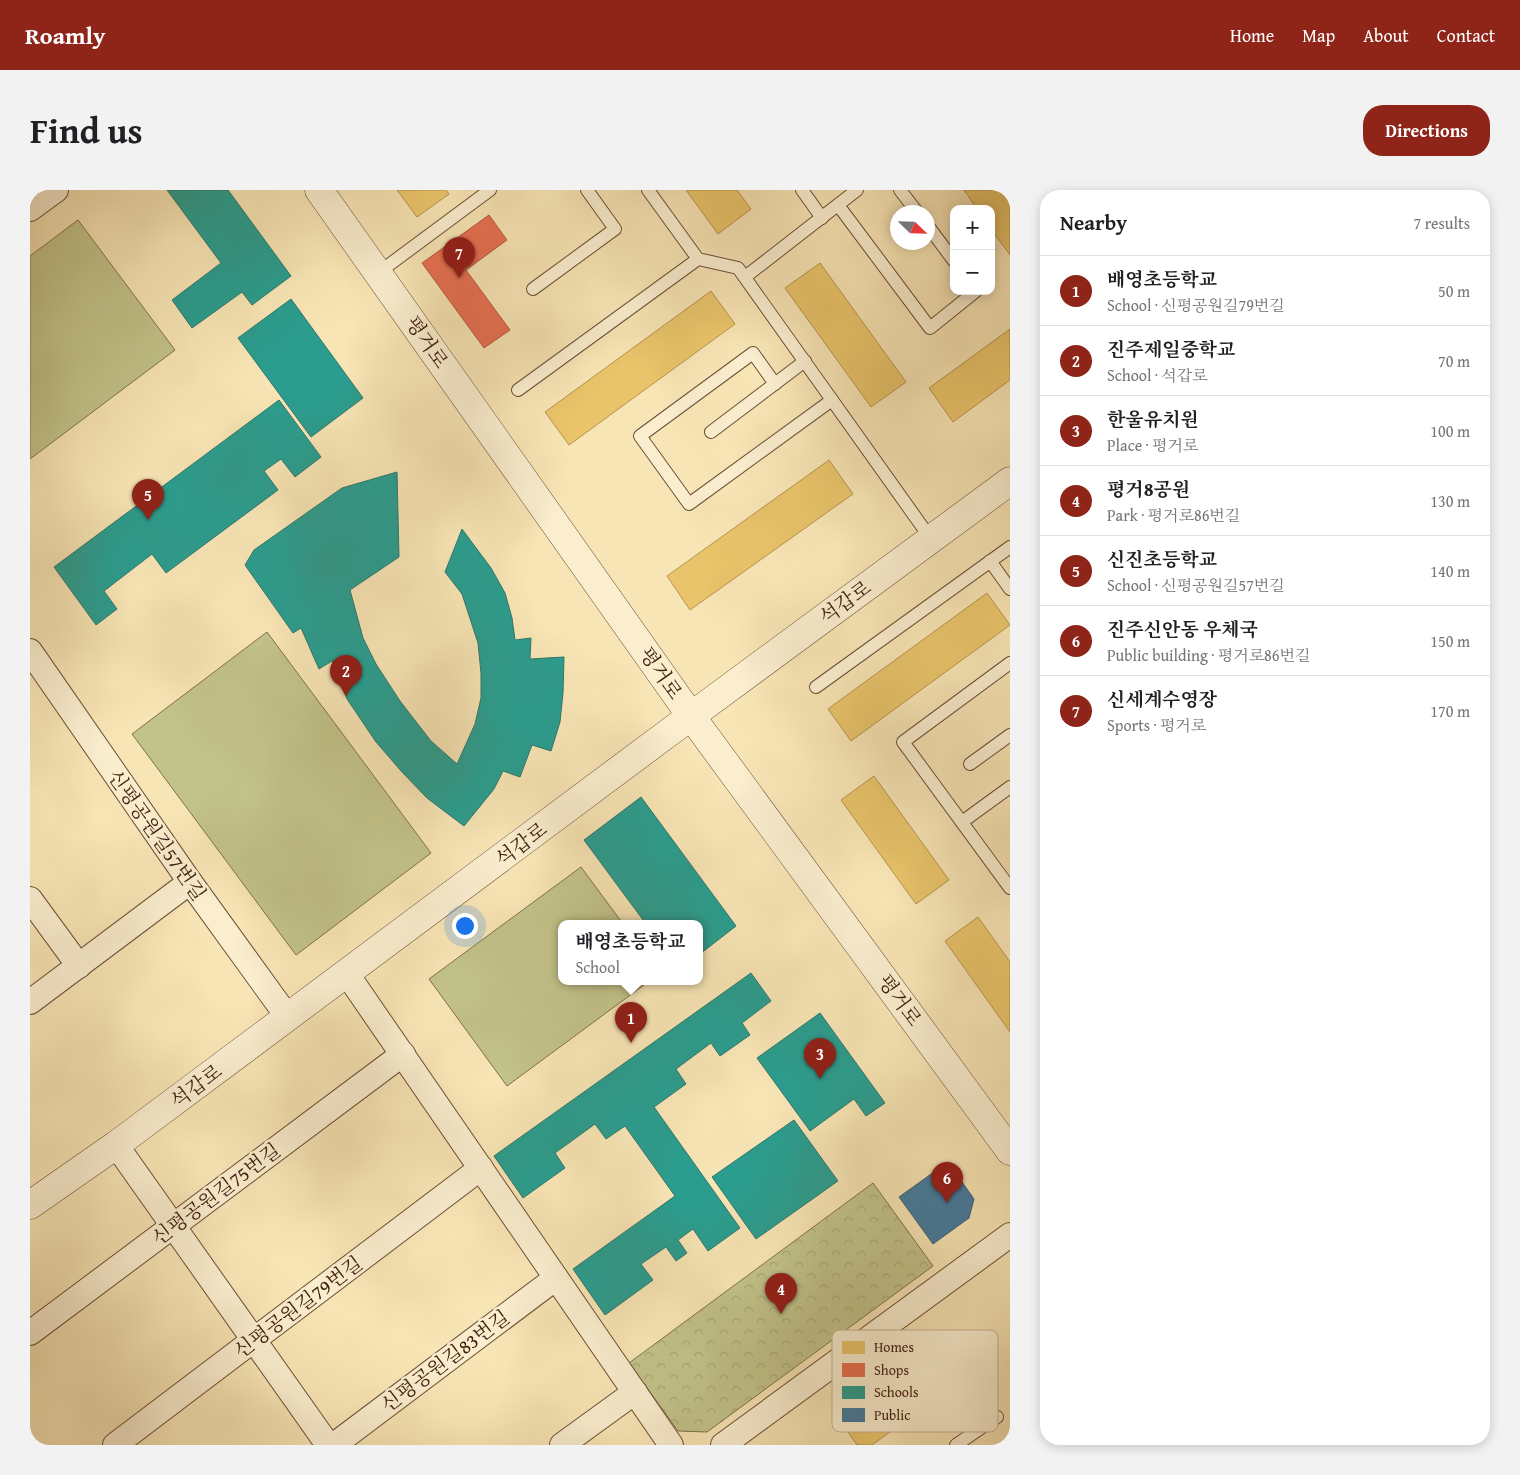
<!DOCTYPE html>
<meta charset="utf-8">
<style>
:root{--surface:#fff;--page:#f2f2f2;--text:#202124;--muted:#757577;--line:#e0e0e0;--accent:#8f2418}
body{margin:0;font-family:"Gentium Book Plus","Noto Serif KR",serif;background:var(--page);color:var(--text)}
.controls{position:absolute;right:15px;top:15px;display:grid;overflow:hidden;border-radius:10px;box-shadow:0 2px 12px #0003}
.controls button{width:45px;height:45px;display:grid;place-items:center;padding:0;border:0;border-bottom:1px solid var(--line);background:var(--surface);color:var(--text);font:25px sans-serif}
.compass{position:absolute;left:860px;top:15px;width:45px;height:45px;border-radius:50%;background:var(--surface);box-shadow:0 2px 12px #0003;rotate:113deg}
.you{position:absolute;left:434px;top:735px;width:18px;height:18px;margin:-12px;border:4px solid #fff;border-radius:50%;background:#1a73e8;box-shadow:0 0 0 8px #1a73e833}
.badge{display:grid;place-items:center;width:32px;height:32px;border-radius:50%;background:var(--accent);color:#fff;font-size:16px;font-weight:700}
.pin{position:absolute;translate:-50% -41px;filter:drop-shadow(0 1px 2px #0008)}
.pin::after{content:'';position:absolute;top:26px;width:18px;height:15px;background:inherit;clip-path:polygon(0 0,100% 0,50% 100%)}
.popup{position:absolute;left:528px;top:730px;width:145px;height:65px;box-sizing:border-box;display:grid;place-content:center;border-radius:10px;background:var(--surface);filter:drop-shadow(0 1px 4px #0005);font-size:16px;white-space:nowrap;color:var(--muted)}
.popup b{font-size:19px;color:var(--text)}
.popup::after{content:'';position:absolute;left:50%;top:100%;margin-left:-10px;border:10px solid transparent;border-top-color:var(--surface)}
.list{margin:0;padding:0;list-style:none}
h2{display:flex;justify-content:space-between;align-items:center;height:65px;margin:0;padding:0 20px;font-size:21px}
h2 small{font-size:16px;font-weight:400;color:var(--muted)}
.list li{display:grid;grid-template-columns:32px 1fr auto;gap:15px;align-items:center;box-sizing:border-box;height:70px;padding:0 20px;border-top:1px solid var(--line)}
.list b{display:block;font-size:19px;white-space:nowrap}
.list p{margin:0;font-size:16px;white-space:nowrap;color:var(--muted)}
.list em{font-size:16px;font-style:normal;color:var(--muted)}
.map{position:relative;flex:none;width:980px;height:1255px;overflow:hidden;border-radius:20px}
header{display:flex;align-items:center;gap:30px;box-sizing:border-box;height:70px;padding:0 25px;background:var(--accent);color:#fff}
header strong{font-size:24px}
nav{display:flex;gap:28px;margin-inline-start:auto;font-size:18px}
.intro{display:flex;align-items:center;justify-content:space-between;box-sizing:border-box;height:120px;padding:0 30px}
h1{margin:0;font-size:35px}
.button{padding:12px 22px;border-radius:20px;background:var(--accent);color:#fff;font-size:18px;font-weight:700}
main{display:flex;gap:30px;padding:0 30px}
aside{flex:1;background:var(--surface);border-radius:20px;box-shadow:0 2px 12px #0003}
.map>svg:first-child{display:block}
.park{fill:url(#park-crowns);stroke:#80704b}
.pitch{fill:#c2c38a;stroke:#80704b}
.homes{fill:#e9c46a;stroke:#b6924e}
.shops{fill:#e76f51;stroke:#b4563c}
.schools{fill:#2a9d8f;stroke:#307768}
.public{fill:#457b9d;stroke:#435f72}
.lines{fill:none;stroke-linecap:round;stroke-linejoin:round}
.service-casing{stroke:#6c4f36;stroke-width:14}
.minor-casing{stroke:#6c4f36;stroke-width:26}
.tertiary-casing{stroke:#6c4f36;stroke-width:29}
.service{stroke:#faeecf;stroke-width:12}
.minor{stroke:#faeecf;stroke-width:24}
.tertiary{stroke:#faeecf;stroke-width:28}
.labels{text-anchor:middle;stroke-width:5;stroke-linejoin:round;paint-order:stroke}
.street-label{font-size:20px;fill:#3e1d0c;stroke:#faeecf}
.key{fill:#faeecf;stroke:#c2af94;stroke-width:1}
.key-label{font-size:14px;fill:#3e1d0c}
</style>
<header>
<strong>Roamly</strong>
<nav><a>Home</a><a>Map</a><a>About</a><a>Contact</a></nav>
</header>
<div class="intro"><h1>Find us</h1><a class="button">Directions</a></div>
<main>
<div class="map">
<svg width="980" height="1255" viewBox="0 0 980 1255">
<defs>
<pattern id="park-crowns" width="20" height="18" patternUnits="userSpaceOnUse" patternTransform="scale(1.25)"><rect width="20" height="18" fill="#c2c38a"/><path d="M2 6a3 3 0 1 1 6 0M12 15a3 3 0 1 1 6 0" fill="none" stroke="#a8a776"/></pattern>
</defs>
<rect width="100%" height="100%" fill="#f8e5b5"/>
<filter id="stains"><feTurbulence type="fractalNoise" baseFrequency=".004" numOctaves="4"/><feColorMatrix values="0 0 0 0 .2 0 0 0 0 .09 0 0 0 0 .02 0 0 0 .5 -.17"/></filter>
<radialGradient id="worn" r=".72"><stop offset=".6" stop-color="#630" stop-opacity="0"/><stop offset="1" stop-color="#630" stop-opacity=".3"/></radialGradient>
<polygon class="park" points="843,993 903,1076 677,1242 648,1241 599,1173"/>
<g class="pitch">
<polygon points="48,30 145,160 0,269 0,66"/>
<polygon points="237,442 401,663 266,765 102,544"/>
<polygon points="551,677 593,734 532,734 532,792 618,792 477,896 399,789"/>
</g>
<g class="homes">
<polygon points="367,0 416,0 419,4 387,27"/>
<polygon points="656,0 707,0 721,19 688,44"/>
<polygon points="934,0 980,0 980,65 961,39 961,19 947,19"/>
<polygon points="790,73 876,192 841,217 755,98"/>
<polygon points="681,101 705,134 539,255 515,222"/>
<polygon points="980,139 980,190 923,232 899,198"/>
<polygon points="799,270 823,304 660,420 637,386"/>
<polygon points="957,403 980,435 821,551 798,519"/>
<polygon points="844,586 919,690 886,714 811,610"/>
<polygon points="948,727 980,772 980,842 915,751"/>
<polygon points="919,1144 945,1181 842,1255 827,1255 806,1225"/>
</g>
<polygon class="shops" points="459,25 477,50 436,80 480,140 454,158 392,73"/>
<g class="schools">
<polygon points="137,0 198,0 261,86 222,115 212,102 162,138 142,110 191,73"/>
<polygon points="261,109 333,208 281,247 208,148"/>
<polygon points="249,210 291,267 265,287 251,269 234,281 248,300 136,383 122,364 74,401 87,419 66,435 24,377"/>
<polygon points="367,282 369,367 320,400 333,448 346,474 370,511 401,551 427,574 445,534 451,508 451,483 448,453 432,404 415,382 432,339 461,378 475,403 482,428 485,450 501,448 500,469 534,467 533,503 530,532 521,561 502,555 490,587 473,581 464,599 434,636 397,608 372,582 346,552 317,509 302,471 289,479 271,438 263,443 215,375 224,360 312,298"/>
<polygon points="611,607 706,736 670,764 670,734 616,734 554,650"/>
<polygon points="721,783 741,811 712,833 720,845 690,866 681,853 646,879 656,894 624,917 710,1038 678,1061 663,1039 648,1050 657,1063 646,1071 636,1057 611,1074 623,1090 575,1125 543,1079 645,1006 595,936 576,949 565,934 525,963 535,978 493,1008 464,966"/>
<polygon points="790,823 855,913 836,926 824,909 780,941 727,868"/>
<polygon points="764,930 808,991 726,1049 682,987"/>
</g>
<polygon class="public" points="918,972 944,1009 939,1028 903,1054 869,1007"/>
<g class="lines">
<defs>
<g id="service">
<polyline points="618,0 668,69 708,78 901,349"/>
<polyline points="772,0 792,28"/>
<polyline points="870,0 887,22"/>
<polyline points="808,15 900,138 946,101"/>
<polyline points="898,36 924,71"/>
<polyline points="348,83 460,0"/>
<polyline points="715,87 827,0"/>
<polyline points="503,99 585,39 557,0"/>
<polyline points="745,194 723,163 610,246 659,314 802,210"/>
<polyline points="488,200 668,69"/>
<polyline points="681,242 775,171"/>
<polyline points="960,371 980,399"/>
<polyline points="980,473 873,552 980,698"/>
<polyline points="786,497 980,357"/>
<polyline points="940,574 980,545"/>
<polyline points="932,632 980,597"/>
<polyline points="926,1255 967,1227"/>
</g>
<g id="minor">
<polyline points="0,19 26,0"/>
<polyline points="0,461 160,692 257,826"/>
<polyline points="0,709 49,776"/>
<polyline points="317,784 641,1255"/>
<polyline points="0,812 160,692"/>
<polyline points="86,955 298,1255"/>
<polyline points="0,1143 373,864"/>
<polyline points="85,1255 451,978"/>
<polyline points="304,1255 526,1088"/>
<polyline points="532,1255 605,1202"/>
<polyline points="693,1255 980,1045"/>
</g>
<g id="tertiary">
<polyline points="289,0 661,526 980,961"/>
<polyline points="0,1015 86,955 661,526 980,291"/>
</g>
</defs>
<use href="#service" class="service-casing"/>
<use href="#minor" class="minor-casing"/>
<use href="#tertiary" class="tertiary-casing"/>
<use href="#service" class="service"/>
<use href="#minor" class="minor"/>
<use href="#tertiary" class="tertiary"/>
</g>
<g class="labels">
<g class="street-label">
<text transform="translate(397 152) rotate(55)" y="7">평거로</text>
<text transform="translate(815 412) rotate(-36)" y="7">석갑로</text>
<text transform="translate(631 483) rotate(55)" y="7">평거로</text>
<text transform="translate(127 645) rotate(55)" y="7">신평공원길57번길</text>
<text transform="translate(491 654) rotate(-37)" y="7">석갑로</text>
<text transform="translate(870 810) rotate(54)" y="7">평거로</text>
<text transform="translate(166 896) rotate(-37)" y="7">석갑로</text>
<text transform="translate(186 1004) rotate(-37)" y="7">신평공원길75번길</text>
<text transform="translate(268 1117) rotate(-37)" y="7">신평공원길79번길</text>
<text transform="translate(415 1171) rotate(-37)" y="7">신평공원길83번길</text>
</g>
</g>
<rect x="802" y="1140" width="166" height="102" rx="8" class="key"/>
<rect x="812" y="1151" width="23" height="13" fill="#e9c46a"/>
<rect x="812" y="1173" width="23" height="14" fill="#e76f51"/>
<rect x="812" y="1196" width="23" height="13" fill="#2a9d8f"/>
<rect x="812" y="1218" width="23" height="14" fill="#457b9d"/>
<g class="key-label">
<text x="844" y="1162">Homes</text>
<text x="844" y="1185">Shops</text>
<text x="844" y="1207">Schools</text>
<text x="844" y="1230">Public</text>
</g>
<rect width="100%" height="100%" filter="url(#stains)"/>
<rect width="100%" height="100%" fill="url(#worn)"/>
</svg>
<div class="controls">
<button>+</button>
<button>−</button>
</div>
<svg class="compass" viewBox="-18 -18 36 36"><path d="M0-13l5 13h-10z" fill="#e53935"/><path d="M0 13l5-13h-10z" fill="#757577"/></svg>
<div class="you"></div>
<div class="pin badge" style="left:601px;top:853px">1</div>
<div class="popup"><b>배영초등학교</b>School</div>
<div class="pin badge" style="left:316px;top:506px">2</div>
<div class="pin badge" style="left:790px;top:889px">3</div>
<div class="pin badge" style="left:751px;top:1124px">4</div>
<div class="pin badge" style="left:118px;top:330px">5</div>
<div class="pin badge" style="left:917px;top:1013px">6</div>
<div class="pin badge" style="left:429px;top:88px">7</div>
</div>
<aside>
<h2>Nearby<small>7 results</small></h2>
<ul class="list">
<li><span class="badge">1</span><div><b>배영초등학교</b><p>School · 신평공원길79번길</p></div><em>50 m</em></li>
<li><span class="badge">2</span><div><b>진주제일중학교</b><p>School · 석갑로</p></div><em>70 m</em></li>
<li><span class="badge">3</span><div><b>한울유치원</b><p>Place · 평거로</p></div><em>100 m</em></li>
<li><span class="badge">4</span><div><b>평거8공원</b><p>Park · 평거로86번길</p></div><em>130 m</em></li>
<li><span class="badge">5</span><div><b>신진초등학교</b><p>School · 신평공원길57번길</p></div><em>140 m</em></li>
<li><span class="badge">6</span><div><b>진주신안동 우체국</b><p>Public building · 평거로86번길</p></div><em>150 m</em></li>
<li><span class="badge">7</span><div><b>신세계수영장</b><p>Sports · 평거로</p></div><em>170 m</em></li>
</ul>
</aside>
</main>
